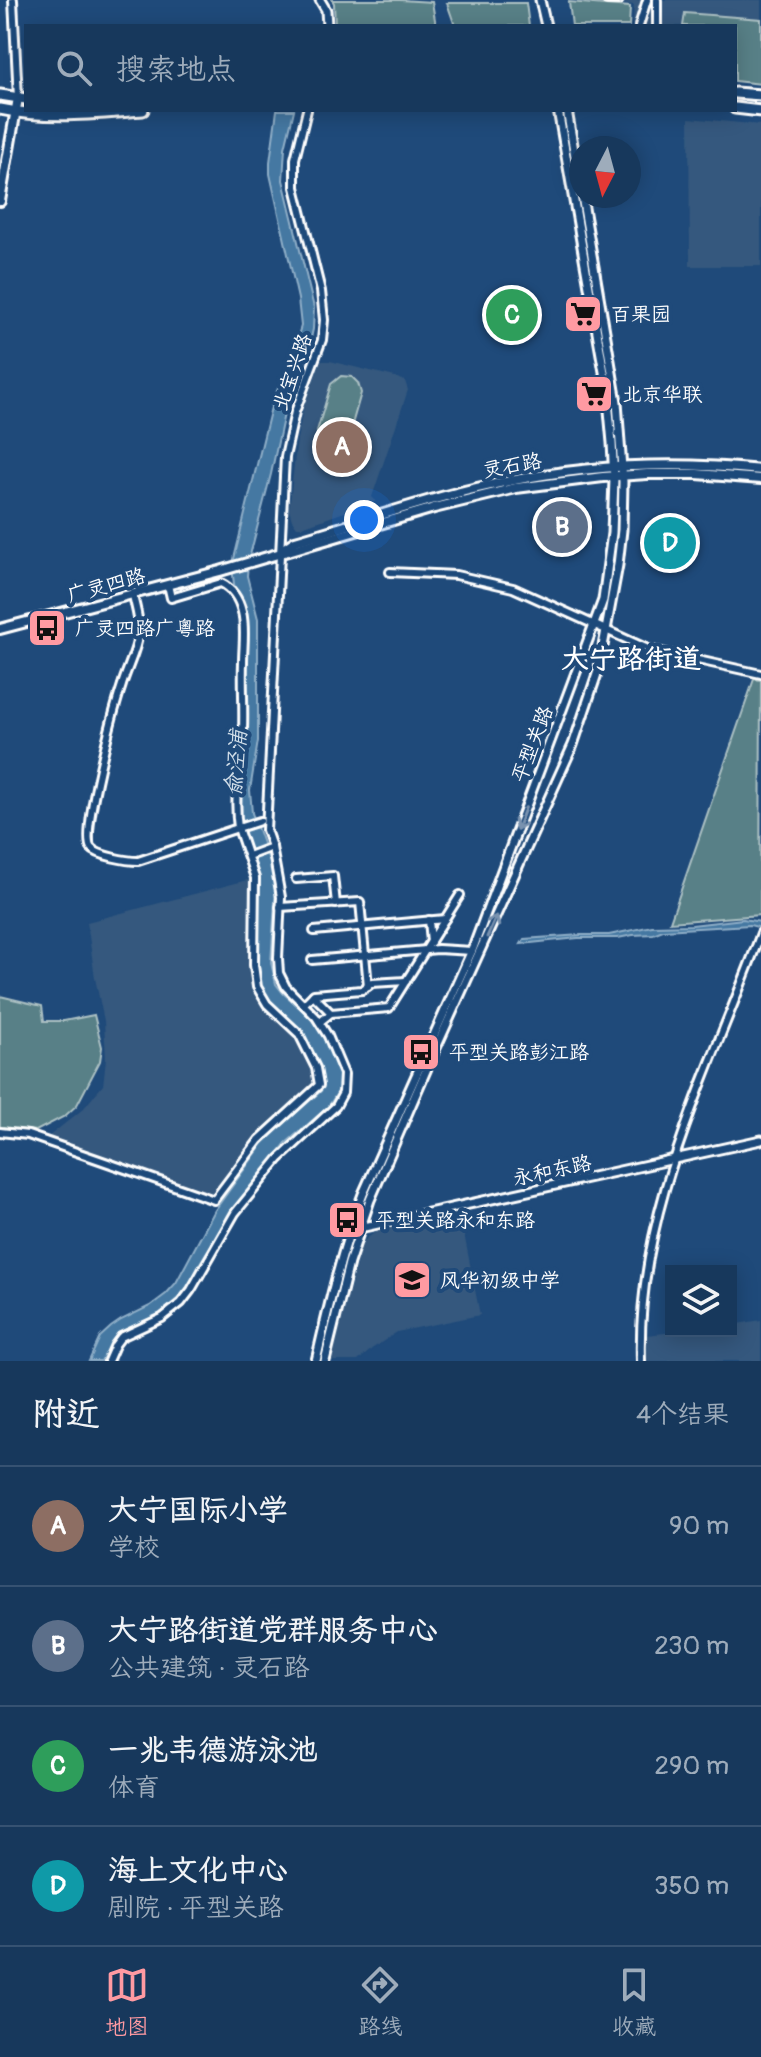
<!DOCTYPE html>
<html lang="zh">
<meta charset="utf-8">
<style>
:root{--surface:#17385c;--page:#244365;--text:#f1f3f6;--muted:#9eacbb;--line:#365272;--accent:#ff9aa2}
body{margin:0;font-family:Pangolin,"LXGW WenKai TC",sans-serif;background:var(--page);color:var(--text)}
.controls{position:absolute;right:24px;bottom:24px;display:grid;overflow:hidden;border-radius:0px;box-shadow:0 4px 20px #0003}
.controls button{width:72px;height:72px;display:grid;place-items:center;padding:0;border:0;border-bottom:2px solid var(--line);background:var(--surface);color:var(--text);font:40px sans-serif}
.compass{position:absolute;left:569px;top:136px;width:72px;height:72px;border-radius:50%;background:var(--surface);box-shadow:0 4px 20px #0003;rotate:186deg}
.you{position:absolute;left:364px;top:520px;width:28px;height:28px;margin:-20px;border:6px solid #fff;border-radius:50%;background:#1a73e8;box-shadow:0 0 0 12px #1a73e833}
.badge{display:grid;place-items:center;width:52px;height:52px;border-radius:50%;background:var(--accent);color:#fff;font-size:26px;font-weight:700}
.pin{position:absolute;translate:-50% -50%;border:4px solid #fff;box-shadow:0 2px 8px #0006}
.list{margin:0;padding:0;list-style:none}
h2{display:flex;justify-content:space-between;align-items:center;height:104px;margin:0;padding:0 32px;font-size:34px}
h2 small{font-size:26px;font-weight:400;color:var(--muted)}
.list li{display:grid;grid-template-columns:52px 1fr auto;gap:24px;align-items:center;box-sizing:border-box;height:120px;padding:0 32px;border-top:2px solid var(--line)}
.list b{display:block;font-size:30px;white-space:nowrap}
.list p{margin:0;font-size:26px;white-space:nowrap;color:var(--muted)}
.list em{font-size:26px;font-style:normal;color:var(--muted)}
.icon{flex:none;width:44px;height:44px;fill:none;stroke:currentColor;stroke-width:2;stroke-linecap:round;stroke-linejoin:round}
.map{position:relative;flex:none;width:761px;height:1361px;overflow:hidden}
.search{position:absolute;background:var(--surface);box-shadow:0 4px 20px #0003;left:24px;right:24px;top:24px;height:88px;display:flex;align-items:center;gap:20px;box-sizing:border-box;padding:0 28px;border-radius:0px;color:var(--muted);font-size:30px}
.sheet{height:584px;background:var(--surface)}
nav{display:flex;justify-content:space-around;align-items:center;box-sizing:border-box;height:112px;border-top:2px solid var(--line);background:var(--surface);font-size:22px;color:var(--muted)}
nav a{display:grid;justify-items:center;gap:4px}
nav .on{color:var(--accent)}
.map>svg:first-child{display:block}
.built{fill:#34587e}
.green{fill:#588087;stroke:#acc0c3;stroke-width:2}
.water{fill:#4478a2;stroke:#8faec7;stroke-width:2}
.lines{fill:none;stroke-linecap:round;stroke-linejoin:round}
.minor-casing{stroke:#fff;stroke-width:12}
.tertiary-casing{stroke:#fff;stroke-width:13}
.secondary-casing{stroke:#fff;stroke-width:14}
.primary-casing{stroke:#fff;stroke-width:15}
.minor{stroke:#1f4a7a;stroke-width:6}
.tertiary{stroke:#1f4a7a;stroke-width:7}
.secondary{stroke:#1f4a7a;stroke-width:8}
.primary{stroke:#1f4a7a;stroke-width:9}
.oneway{stroke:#7992af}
.labels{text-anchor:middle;stroke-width:8;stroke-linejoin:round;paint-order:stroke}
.poi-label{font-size:20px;fill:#fff;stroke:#1f4a7a;text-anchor:start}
.street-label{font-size:20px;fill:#fff;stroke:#1f4a7a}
.water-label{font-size:22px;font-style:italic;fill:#d0dde8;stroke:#1f4a7a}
.district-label{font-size:28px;font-weight:bold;fill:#fff;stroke:#1f4a7a}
</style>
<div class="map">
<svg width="761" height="1361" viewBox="0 0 761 1361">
<rect width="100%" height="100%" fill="#1f4a7a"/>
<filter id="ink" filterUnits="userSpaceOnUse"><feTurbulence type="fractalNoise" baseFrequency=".0125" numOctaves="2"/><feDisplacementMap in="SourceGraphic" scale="16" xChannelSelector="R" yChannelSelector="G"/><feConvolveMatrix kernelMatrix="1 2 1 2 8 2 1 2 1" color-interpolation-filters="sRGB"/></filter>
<g filter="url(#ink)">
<g class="built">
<polygon points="566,0 761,0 761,19 685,13 683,26 633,26 634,5"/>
<polygon points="689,118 761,125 761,266 690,266"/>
<polygon points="321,361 330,361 395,377 405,381 408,390 372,497 376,501 302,527 297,527 292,520 289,510 297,439 304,406"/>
<polygon points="255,878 257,987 299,1034 316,1068 319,1085 259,1140 214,1200 43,1141 83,1109 103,1085 106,1059 104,1021 95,978 87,922"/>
<polygon points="460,1213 480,1315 397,1332 373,1348 358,1361 331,1361 361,1245 366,1239 377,1231"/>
<polygon points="761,1320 761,1361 647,1361 646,1335 684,1331 731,1331 731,1325"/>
</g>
<g class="green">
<polygon points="332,0 400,0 432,2 436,26 335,26 334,3"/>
<polygon points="569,2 630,7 629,26 572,26"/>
<polygon points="447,3 526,3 529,26 455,26"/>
<polygon points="685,13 761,19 761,84 735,81 735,26 683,26"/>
<polygon points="341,376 352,377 358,383 361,393 347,442 340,449 334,451 322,446 318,441 317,431 331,384"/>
<polygon points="754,679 761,680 760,915 670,922"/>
<polygon points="0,996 42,1006 44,1021 64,1021 94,1015 102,1047 100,1061 77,1105 65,1116 36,1131 0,1127"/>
</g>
<g class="water">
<path d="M277,110H294L285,148L283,180L314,308L313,329L308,352L285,409L271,474L248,563L247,576L258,619V741L250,790L252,813L274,874L276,886L271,963L276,984L283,993L309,1016L320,1029L339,1069L341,1080L339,1090L328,1107L286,1143L229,1216L200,1263L187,1290L159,1315L118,1333L101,1361H89L100,1337L111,1327L121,1320L150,1306L166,1294L176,1283L215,1210L267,1138L321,1091C329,1078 311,1047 302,1034C290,1017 270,1008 261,988C257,980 257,972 257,963L260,879L238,816L241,770L242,606L234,584L232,567L272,403L293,352L301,326L298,299L270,174V162Z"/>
<polygon points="743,919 761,922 761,928 750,925 663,930 653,934 633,935 618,938 578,938 521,944 524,939 581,935 609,935 652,926 692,925"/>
</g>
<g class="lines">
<defs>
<g id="minor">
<polyline points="13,0 18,98"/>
<polyline points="607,0 619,0"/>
<polyline points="639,26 647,0"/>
<polyline points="657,26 657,0"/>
<polyline points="390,572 456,575 513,588 648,649 761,674"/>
<path d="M168,585L171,598L221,583C233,589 239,599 242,612C246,628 243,646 243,662C242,684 244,707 243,730C241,764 233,793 238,828L260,821"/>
<polyline points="248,856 272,847"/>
<polyline points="296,879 333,876 336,904"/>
<polyline points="280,907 360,902 368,986"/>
<polyline points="429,920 431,942"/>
<polyline points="314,931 445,919"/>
<polyline points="312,960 438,949 472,951"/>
<polyline points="313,995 331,1013"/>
<polyline points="304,1004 314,994 362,990 372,983 406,981"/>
<polyline points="320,1022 331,1013 389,1008 460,895"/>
<path d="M0,1132L28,1135L214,1200L259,1140L319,1085L316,1068L299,1034L267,1004L257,987L254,965L255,878L238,828L138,861C127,861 98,856 91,848C80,835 115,706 122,685C127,668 137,650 139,632C140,620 135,606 133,595"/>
<polyline points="108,1361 115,1345 121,1337 162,1318 181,1303 191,1290 235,1213 279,1159 336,1106 343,1093 344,1074 328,1036 316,1017 286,987 279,973 278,958 281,897 272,847 266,830 285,457 295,412 322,340 324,320 321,291 295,187 295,159 307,110"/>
<path d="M641,1361C636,1209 710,1072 761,933"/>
</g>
<g id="tertiary">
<polyline points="320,0 326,10 327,26"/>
<polyline points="540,0 546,26"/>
<polyline points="567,110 581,191"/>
<polyline points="355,1229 761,1140"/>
<path d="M316,1361C329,1304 342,1248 363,1194L473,948L603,600L612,533L614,479L612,443L607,389L558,110"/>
<polyline points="325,1361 349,1263 370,1200 431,1059 573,745 599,668 618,565 622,530 623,482 617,402 582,196"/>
</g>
<g id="secondary">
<polyline points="0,201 18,98"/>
<path d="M283,549L295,541C356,524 415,502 477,488C569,466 666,460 761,470"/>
<polyline points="0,629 220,571 434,508 516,488 603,477 647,474 697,474 761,479"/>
</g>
<g id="primary">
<polyline points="735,93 761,95"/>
<polyline points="0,95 26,99"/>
<polyline points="735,108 761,111"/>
<path d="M0,109C47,119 96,114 143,110"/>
</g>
</defs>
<use href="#minor" class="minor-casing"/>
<use href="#tertiary" class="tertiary-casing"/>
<use href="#secondary" class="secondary-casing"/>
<use href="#primary" class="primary-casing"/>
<use href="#minor" class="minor"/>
<use href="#tertiary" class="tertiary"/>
<use href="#secondary" class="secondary"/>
<use href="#primary" class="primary"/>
</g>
<defs><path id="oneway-shaft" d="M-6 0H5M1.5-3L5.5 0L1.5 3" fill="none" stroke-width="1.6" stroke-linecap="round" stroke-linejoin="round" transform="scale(2)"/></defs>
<g class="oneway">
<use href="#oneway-shaft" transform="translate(521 819) rotate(111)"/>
<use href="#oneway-shaft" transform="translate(492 926) rotate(-66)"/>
</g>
</g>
<defs>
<symbol id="supermarket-square" viewBox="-11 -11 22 22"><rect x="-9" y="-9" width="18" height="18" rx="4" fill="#ff9aa2" stroke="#1f4a7a"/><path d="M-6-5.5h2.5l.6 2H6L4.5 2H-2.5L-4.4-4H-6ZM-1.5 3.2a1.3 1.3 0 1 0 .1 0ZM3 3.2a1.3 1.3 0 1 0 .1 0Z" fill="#111"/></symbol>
<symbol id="bus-square" viewBox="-11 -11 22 22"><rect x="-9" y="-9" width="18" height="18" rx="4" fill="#ff9aa2" stroke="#1f4a7a"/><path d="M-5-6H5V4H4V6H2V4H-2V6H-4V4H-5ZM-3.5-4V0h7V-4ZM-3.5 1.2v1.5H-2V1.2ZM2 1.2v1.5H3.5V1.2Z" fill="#111"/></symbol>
<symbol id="school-square" viewBox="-11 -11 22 22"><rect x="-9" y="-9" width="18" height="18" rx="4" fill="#ff9aa2" stroke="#1f4a7a"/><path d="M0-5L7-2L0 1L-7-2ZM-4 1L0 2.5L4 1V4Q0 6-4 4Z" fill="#111"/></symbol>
</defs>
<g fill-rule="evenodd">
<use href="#supermarket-square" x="561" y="292" width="44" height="44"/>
<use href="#supermarket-square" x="572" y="372" width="44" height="44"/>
<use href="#bus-square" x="25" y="606" width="44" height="44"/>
<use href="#bus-square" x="399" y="1030" width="44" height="44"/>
<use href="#bus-square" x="325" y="1198" width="44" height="44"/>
<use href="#school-square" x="390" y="1258" width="44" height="44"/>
</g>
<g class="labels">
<g class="poi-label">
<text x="611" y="321">百果园</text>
<text x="622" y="401">北京华联</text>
<text x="75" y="635">广灵四路广粤路</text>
<text x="449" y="1059">平型关路彭江路</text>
<text x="375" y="1227">平型关路永和东路</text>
<text x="440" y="1287">风华初级中学</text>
</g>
<g class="street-label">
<text transform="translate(292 372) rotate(-71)" y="7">北宝兴路</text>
<text transform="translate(512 465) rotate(-10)" y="7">灵石路</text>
<text transform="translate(106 585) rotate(-15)" y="7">广灵四路</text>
<text transform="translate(532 744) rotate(-69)" y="7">平型关路</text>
<text transform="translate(552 1170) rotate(-12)" y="7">永和东路</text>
</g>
<g class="water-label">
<text transform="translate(235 763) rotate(-85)" y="8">俞泾浦</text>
</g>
<g class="district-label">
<text x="631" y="668">大宁路街道</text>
</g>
</g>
</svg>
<div class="controls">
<button><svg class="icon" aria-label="layers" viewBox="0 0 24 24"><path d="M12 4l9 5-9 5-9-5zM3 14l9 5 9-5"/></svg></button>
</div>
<svg class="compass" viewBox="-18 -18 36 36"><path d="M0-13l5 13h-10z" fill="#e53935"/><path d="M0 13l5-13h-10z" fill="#9eacbb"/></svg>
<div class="you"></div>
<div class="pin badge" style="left:342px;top:447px;background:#8d6e63">A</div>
<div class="pin badge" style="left:562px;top:527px;background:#5c6f8a">B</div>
<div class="pin badge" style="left:512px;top:315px;background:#2e9e5b">C</div>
<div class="pin badge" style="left:670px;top:543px;background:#0f9aa8">D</div>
<div class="search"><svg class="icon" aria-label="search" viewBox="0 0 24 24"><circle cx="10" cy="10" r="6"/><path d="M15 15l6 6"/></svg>搜索地点</div>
</div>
<section class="sheet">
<h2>附近<small>4个结果</small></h2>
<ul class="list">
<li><span class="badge" style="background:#8d6e63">A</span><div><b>大宁国际小学</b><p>学校</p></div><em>90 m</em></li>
<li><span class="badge" style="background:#5c6f8a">B</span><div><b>大宁路街道党群服务中心</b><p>公共建筑 · 灵石路</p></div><em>230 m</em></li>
<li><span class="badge" style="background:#2e9e5b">C</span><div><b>一兆韦德游泳池</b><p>体育</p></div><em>290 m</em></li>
<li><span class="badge" style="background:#0f9aa8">D</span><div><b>海上文化中心</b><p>剧院 · 平型关路</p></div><em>350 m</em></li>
</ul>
</section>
<nav>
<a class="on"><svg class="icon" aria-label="map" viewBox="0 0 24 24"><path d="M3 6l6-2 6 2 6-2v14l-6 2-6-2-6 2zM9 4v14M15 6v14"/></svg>地图</a>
<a><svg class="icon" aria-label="directions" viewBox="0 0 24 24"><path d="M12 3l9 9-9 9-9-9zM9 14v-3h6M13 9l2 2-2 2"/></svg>路线</a>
<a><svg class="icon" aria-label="saved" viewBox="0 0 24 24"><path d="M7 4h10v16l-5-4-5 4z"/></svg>收藏</a>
</nav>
